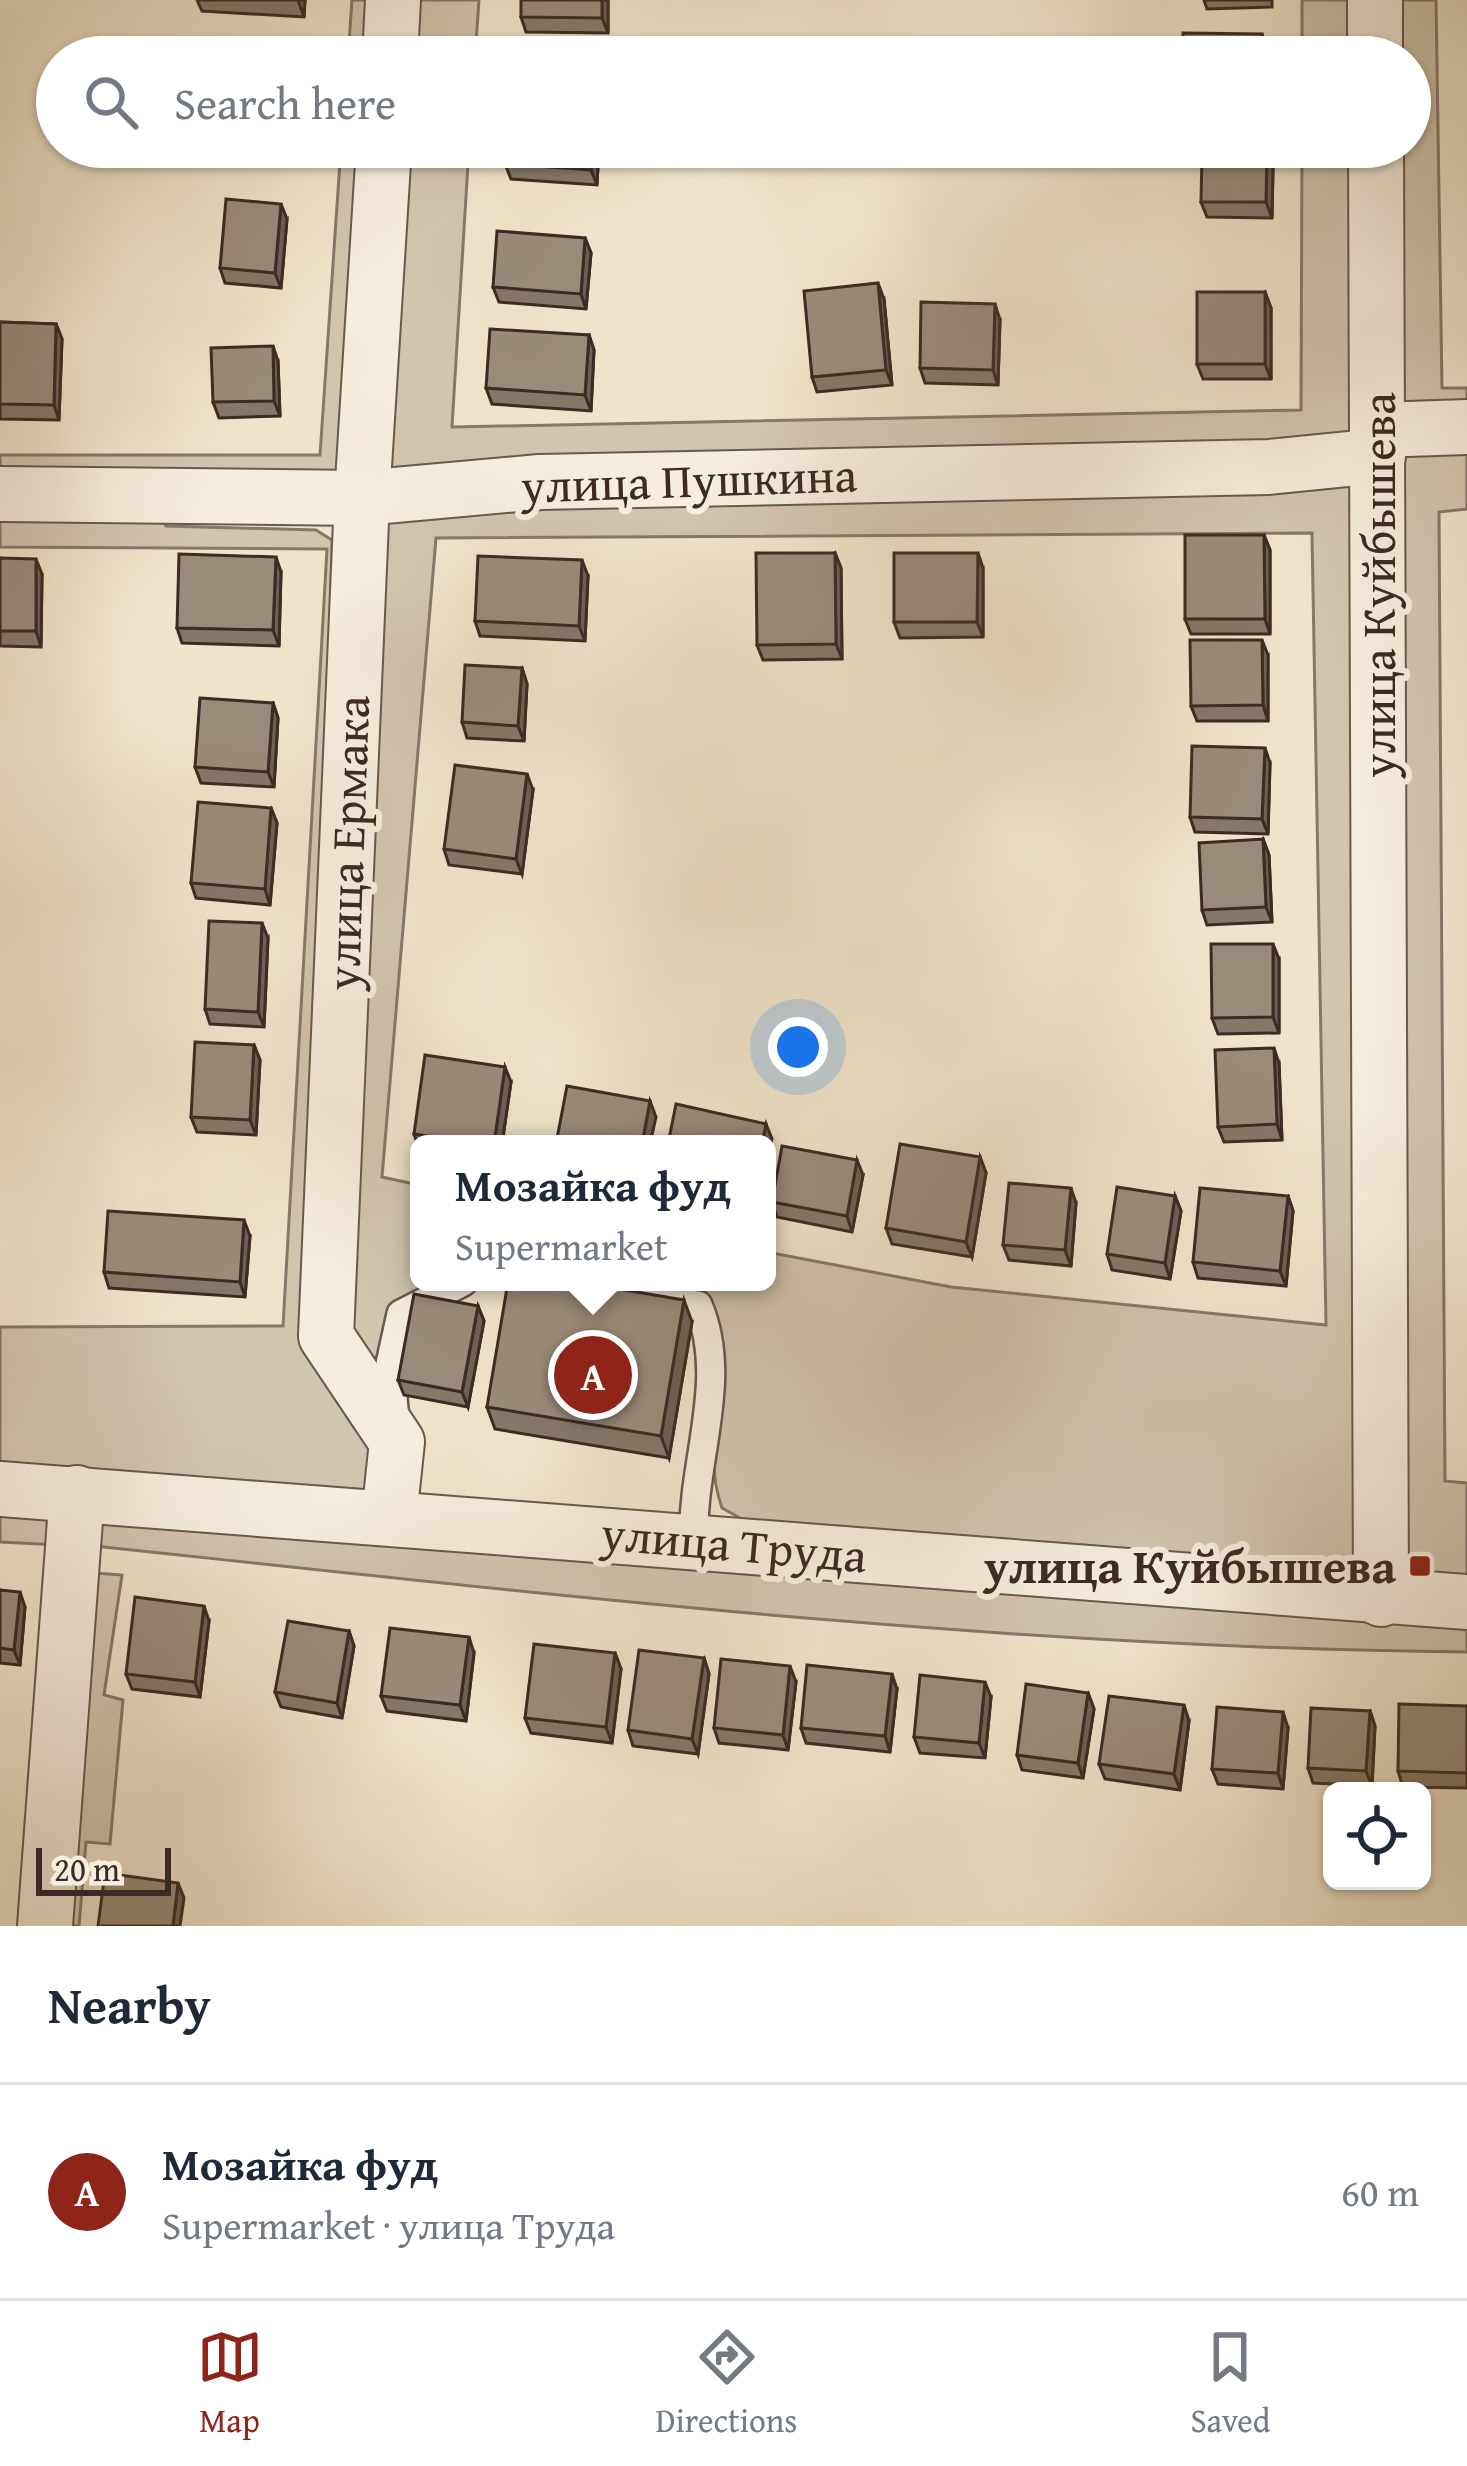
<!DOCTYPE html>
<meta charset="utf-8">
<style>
:root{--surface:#fff;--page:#f2f2f3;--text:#1f2937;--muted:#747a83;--line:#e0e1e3;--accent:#8f2418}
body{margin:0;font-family:"Gentium Book Plus",serif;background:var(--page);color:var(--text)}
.controls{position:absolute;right:36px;bottom:36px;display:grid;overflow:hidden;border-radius:18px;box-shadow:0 3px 9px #0004}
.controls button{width:108px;height:108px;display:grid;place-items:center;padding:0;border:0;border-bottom:3px solid var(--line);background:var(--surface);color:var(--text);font:60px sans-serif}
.scale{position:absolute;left:36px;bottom:30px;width:135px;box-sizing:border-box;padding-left:12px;border:6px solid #3c2b24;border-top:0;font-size:33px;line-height:42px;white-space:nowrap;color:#3c2b24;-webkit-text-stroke:9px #f5eddd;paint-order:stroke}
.you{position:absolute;left:798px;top:1047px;width:42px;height:42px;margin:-30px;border:9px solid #fff;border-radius:50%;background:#1a73e8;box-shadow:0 0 0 18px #1a73e833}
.badge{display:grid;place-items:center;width:78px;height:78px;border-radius:50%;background:var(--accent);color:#fff;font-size:39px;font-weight:700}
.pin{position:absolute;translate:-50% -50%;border:6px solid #fff;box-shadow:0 3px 12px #0006}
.popup{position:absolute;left:410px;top:1135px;width:366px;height:156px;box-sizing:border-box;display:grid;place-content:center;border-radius:18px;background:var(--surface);filter:drop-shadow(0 3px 9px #0005);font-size:39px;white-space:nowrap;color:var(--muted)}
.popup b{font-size:45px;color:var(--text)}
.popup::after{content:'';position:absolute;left:50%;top:100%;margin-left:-24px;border:24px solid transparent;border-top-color:var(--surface)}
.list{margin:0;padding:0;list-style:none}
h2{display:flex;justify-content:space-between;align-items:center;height:156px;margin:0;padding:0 48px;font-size:51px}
h2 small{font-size:39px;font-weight:400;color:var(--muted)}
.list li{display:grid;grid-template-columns:78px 1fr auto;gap:36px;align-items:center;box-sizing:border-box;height:216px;padding:0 48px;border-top:3px solid var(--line)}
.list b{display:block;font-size:45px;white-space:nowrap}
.list p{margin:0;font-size:39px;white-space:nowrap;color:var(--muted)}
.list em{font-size:39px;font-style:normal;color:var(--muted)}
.icon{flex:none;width:66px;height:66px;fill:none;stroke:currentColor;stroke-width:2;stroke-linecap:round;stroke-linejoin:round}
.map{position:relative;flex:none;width:1467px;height:1926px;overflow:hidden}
.search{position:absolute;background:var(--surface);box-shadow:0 3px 9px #0004;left:36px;right:36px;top:36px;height:132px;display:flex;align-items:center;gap:30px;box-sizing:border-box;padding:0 42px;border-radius:66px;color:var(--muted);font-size:45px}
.sheet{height:372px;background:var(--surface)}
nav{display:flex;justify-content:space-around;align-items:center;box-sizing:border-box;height:168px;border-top:3px solid var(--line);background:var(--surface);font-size:33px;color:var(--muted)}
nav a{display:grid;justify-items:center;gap:6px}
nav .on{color:var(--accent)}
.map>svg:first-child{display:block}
.green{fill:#d1c5ae;stroke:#867869;stroke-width:3}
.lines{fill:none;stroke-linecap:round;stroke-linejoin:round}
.lane-casing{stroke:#69594e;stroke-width:32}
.street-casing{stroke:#69594e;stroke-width:58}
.lane{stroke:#f5eddd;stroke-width:27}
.street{stroke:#f5eddd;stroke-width:54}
.wall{fill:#847869;stroke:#3c2b24;stroke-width:3}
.shaded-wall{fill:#6b6155;stroke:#3c2b24;stroke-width:3}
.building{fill:#998b7a;stroke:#3c2b24;stroke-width:3}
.poi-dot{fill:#8f2418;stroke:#f5eddd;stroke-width:4.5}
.labels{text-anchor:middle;stroke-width:12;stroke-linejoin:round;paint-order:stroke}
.street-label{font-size:48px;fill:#3c2b24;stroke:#f5eddd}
.poi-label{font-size:48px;font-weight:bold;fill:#3c2b24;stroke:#f5eddd;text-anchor:end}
</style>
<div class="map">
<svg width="1467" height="1926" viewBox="0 0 1467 1926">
<rect width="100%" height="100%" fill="#efe4ca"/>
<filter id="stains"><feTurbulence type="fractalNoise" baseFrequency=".00167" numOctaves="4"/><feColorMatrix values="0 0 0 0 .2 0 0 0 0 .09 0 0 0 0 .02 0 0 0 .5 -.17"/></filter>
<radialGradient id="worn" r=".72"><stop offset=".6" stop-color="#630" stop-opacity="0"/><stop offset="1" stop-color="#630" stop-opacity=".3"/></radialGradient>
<g class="green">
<polygon points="352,0 385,0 382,57 348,57"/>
<polygon points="404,0 479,0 475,57 401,57"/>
<rect x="1302" y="0" width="55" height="57"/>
<polygon points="1392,0 1436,0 1442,388 1467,388 1467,419 1396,409 1394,147 1410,147 1410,57 1393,57"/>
<polygon points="341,147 376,147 356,476 0,484 0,455 320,455"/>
<polygon points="395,147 469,147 452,427 1301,410 1302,147 1357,147 1358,447 385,485"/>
<polygon points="1467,435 1467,509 1439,512 1445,1481 1467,1483 1467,1590 1405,1575 1395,449"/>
<path d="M1361,472L1362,1574L753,1525L722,1508C693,1426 754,1377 700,1284L687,1282H767V1252L951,1287L1326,1325L1312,533L436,538L382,1177L419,1185V1282H460L385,1407L337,1332L389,506Z"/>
<polygon points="0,506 155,508 166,526 316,530 332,540 314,1332 381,1450 376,1492 0,1472 0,1327 283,1326 327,549 0,547"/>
<polygon points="0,1506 53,1509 58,1545 0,1542"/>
<path d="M96,1513L1467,1620V1652C1005,1648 545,1594 86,1545Z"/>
<polygon points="82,1572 122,1575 104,1695 123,1700 110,1844 86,1842 79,1926 56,1926"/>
</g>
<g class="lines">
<defs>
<g id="lane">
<path d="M653,1298L698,1305C730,1380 691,1462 694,1540"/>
<polyline points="395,1420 390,1364 401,1314 463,1282"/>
</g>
<g id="street">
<polyline points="1375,0 1375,57"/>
<polyline points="390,57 393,0"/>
<polyline points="384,147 362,498 326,1336 397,1442 389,1517"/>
<polyline points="1376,147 1381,1599"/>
<polyline points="1378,430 1467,427"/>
<polyline points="0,494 362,498 540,482 1269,467 1378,456"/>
<polyline points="0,1489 1467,1602"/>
<polyline points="45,1926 77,1493"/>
</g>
</defs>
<use href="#lane" class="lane-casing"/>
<use href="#street" class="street-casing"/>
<use href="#lane" class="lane"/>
<use href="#street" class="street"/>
</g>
<g class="wall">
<polygon points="197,0 305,0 304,17 202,11"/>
<polygon points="608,0 608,33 526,32 521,17"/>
<polygon points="1204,0 1272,0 1272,7 1207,9"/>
<polygon points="212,147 293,147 293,152 213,151"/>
<polygon points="506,147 599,147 597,185 511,179 505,164"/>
<polygon points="1273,169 1272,218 1207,217 1201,202"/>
<polygon points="287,219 281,288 225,283 220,268"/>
<polygon points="585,238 591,253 586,309 499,302 493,287"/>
<polygon points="1265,292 1271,308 1271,379 1203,379 1197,364"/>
<polygon points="884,299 892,385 817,392 812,377"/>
<polygon points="1000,320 998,385 925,383 920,368"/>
<polygon points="0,322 56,324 62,339 59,420 0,419"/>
<polygon points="589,335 594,350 591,411 492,404 486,388"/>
<polygon points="278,361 280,416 219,418 213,402"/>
<polygon points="1264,535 1270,550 1270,634 1191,634 1185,619"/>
<polygon points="835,553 841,568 842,659 763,660 757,645"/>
<polygon points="0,558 42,574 41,647 0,646"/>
<polygon points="983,568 983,637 900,638 894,622"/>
<polygon points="281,572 279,646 182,643 177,628"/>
<polygon points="588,576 585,641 480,636 475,621"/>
<polygon points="1268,655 1268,721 1197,721 1191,706"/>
<polygon points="522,668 527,684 524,741 467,738 462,722"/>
<polygon points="273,703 278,718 274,787 201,783 195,767"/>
<polygon points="1270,763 1268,834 1195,832 1190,817"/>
<polygon points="533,790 522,874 449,865 444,849"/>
<polygon points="271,808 277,823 270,905 196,898 191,883"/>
<polygon points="1263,839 1269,855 1272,922 1207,925 1202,910"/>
<polygon points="268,938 264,1027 210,1024 205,1009"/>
<polygon points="1279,959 1279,1033 1218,1034 1212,1018"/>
<polygon points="254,1045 260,1060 256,1135 197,1132 191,1117"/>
<polygon points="1279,1063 1282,1140 1224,1142 1218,1127"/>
<polygon points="511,1082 502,1144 419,1144 419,1149 414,1134"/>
<polygon points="980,1157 986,1173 972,1257 892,1244 886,1228"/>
<polygon points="863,1175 852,1232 777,1217 772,1202"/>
<polygon points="1175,1196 1181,1211 1170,1279 1112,1270 1107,1254"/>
<polygon points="1288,1196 1293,1211 1286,1286 1198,1278 1193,1262"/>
<polygon points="1076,1203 1071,1266 1009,1260 1003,1245"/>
<polygon points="250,1236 245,1297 109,1288 104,1272"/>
<polygon points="478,1306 484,1321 468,1407 404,1395 398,1380"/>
<polygon points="692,1322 669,1458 495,1429 487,1407"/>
<polygon points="0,1590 25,1607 20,1665 0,1663"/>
<polygon points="209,1621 200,1697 132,1689 126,1674"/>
<polygon points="349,1631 354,1646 342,1718 281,1707 275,1692"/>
<polygon points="474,1653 466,1721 387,1711 381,1696"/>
<polygon points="615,1653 621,1669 612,1743 531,1733 525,1718"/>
<polygon points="704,1658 709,1674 698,1754 633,1746 628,1730"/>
<polygon points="796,1682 788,1750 719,1743 714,1728"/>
<polygon points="897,1689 890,1752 806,1743 801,1728"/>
<polygon points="1088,1693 1094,1709 1083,1778 1022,1770 1017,1755"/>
<polygon points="991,1697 985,1758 920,1753 914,1737"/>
<polygon points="1467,1706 1467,1788 1403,1787 1398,1771"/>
<polygon points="1370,1711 1375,1726 1372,1786 1313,1783 1308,1768"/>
<polygon points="1189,1721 1180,1790 1105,1779 1099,1764"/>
<polygon points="1288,1728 1283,1789 1218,1784 1212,1769"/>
</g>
<g class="shaded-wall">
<polygon points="298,0 305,0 304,17"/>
<polygon points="602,0 608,0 608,33 602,18"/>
<polygon points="1262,34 1267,50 1267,57 1261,57"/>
<polygon points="592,147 599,147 597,185 591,170"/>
<polygon points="1267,154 1273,169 1272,218 1266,202"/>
<polygon points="281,204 287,219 281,288 275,273"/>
<polygon points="585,238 591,253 586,309 581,294"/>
<polygon points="878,283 884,299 892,385 886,370"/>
<polygon points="1265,292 1271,308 1271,379 1265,364"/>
<polygon points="995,304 1000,320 998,385 993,370"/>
<polygon points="56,324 62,339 59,420 54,405"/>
<polygon points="589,335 594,350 591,411 585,395"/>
<polygon points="273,346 278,361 280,416 274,401"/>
<polygon points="1264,535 1270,550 1270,634 1265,619"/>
<polygon points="835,553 841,568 842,659 836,644"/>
<polygon points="978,553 983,568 983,637 977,622"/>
<polygon points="276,557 281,572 279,646 273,630"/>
<polygon points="36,559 42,574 41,647 36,631"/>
<polygon points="582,560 588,576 585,641 579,626"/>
<polygon points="1262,640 1268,655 1268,721 1263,705"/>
<polygon points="522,668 527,684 524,741 518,726"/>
<polygon points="273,703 278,718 274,787 268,772"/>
<polygon points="1265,748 1270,763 1268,834 1262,819"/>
<polygon points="527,774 533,790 522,874 516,859"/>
<polygon points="271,808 277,823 270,905 265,889"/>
<polygon points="1263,839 1269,855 1272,922 1266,907"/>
<polygon points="262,923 268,938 264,1027 258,1012"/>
<polygon points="1273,944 1279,959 1279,1033 1273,1017"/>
<polygon points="254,1045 260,1060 256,1135 250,1120"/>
<polygon points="1274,1048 1279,1063 1282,1140 1277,1124"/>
<polygon points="505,1067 511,1082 502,1144 494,1144"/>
<polygon points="650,1101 656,1117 650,1144 642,1144"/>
<polygon points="766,1124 772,1139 767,1162 767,1144 762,1144"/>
<polygon points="980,1157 986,1173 972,1257 966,1242"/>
<polygon points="857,1160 863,1175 852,1232 847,1216"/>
<polygon points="1071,1188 1076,1203 1071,1266 1065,1250"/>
<polygon points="1175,1196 1181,1211 1170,1279 1165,1263"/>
<polygon points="1288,1196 1293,1211 1286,1286 1280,1271"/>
<polygon points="244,1220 250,1236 245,1297 240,1282"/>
<polygon points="684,1300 692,1322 669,1458 661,1436"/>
<polygon points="478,1306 484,1321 468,1407 462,1392"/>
<polygon points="20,1592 25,1607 20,1665 14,1650"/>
<polygon points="204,1606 209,1621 200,1697 195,1682"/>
<polygon points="349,1631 354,1646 342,1718 337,1703"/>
<polygon points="469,1637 474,1653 466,1721 460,1705"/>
<polygon points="615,1653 621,1669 612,1743 606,1727"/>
<polygon points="704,1658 709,1674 698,1754 692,1739"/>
<polygon points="790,1666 796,1682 788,1750 783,1735"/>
<polygon points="892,1674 897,1689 890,1752 885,1736"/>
<polygon points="985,1682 991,1697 985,1758 979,1743"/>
<polygon points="1088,1693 1094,1709 1083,1778 1078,1763"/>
<polygon points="1184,1705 1189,1721 1180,1790 1174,1774"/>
<polygon points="1370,1711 1375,1726 1372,1786 1366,1771"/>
<polygon points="1283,1712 1288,1728 1283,1789 1278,1773"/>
<polygon points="178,1883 184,1898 180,1926 173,1926"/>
</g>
<g class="building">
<polygon points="521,0 602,0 602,18 521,17"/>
<polygon points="1183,33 1262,34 1261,57 1183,57"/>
<polygon points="512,48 598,53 598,57 512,57"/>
<polygon points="506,147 592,147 591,170 505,164"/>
<polygon points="1202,153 1267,154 1266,202 1201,202"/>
<polygon points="226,199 281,204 275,273 220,268"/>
<polygon points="497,231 585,238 581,294 493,287"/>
<polygon points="878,283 886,370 812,377 804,291"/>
<rect x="1197" y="292" width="68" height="72"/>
<polygon points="921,302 995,304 993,370 920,368"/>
<polygon points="0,322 56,324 54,405 0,404"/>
<polygon points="490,329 589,335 585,395 486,388"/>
<polygon points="273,346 274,401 213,402 211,348"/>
<polygon points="1185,535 1264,535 1265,619 1185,619"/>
<polygon points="756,553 835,553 836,644 757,645"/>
<polygon points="894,553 978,553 977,622 894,622"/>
<polygon points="179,554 276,557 273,630 177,628"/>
<polygon points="478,556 582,560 579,626 475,621"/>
<polygon points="0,558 36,559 36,631 0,631"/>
<polygon points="1190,640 1262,640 1263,705 1191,706"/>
<polygon points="465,665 522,668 518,726 462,722"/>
<polygon points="200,698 273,703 268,772 195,767"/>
<polygon points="1192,746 1265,748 1262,819 1190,817"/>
<polygon points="455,765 527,774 516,859 444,849"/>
<polygon points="198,802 271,808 265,889 191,883"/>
<polygon points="1263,839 1266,907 1202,910 1199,843"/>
<polygon points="209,921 262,923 258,1012 205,1009"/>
<polygon points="1211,944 1273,944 1273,1017 1212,1018"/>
<polygon points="195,1042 254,1045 250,1120 191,1117"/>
<polygon points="1274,1048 1277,1124 1218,1127 1215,1050"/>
<polygon points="425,1055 505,1067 494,1144 481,1144 414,1134"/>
<polygon points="567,1086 650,1101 642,1144 556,1144"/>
<polygon points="676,1104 766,1124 762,1144 668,1144"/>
<polygon points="900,1144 980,1157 966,1242 886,1228"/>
<polygon points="782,1146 857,1160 847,1216 772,1202"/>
<polygon points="1009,1183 1071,1188 1065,1250 1003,1245"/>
<polygon points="1117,1187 1175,1196 1165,1263 1107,1254"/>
<polygon points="1200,1188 1288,1196 1280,1271 1193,1262"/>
<polygon points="108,1211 244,1220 240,1282 104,1272"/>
<polygon points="508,1282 577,1282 684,1300 661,1436 487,1407"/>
<polygon points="414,1294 478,1306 462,1392 398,1380"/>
<polygon points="0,1590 20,1592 14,1650 0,1648"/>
<polygon points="135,1597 204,1606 195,1682 126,1674"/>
<polygon points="288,1621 349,1631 337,1703 275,1692"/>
<polygon points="390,1628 469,1637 460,1705 381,1696"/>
<polygon points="534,1644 615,1653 606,1727 525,1718"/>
<polygon points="639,1650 704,1658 692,1739 628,1730"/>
<polygon points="721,1659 790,1666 783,1735 714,1728"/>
<polygon points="807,1665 892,1674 885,1736 801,1728"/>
<polygon points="920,1675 985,1682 979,1743 914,1737"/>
<polygon points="1026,1684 1088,1693 1078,1763 1017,1755"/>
<polygon points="1109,1696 1184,1705 1174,1774 1099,1764"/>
<polygon points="1399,1704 1467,1706 1467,1773 1398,1771"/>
<polygon points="1217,1707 1283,1712 1278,1773 1212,1769"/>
<polygon points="1311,1708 1370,1711 1366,1771 1308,1768"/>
<polygon points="105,1873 178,1883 173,1926 98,1926"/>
</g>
<rect class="poi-dot" x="1408" y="1554" width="24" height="24" rx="6"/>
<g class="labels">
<g class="street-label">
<text transform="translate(689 480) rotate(-2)" y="17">улица Пушкина</text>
<text transform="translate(1378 585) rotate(-90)" y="17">улица Куйбышева</text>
<text transform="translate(347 843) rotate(-88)" y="17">улица Ермака</text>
<text transform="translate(734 1544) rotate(5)" y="17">улица Труда</text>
</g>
<g class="poi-label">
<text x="1396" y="1583">улица Куйбышева</text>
</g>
</g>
<rect width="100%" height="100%" filter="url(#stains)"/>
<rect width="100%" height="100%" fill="url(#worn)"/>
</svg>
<div class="controls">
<button><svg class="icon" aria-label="locate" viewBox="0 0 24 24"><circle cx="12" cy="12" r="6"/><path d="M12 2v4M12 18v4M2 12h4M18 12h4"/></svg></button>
</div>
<div class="scale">20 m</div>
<div class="you"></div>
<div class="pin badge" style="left:593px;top:1375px">A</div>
<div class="popup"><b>Мозайка фуд</b>Supermarket</div>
<div class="search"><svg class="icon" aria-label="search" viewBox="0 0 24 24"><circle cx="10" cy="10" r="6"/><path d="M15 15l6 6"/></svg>Search here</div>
</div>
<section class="sheet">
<h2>Nearby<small></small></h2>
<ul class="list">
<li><span class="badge">A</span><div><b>Мозайка фуд</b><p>Supermarket · улица Труда</p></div><em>60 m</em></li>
</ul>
</section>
<nav>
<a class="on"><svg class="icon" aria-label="map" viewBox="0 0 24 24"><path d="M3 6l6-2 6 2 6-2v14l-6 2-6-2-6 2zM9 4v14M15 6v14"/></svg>Map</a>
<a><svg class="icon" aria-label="directions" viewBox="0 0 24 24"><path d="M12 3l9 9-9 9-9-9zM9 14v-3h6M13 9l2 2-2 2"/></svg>Directions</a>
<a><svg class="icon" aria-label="saved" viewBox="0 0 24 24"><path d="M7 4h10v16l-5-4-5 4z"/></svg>Saved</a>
</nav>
